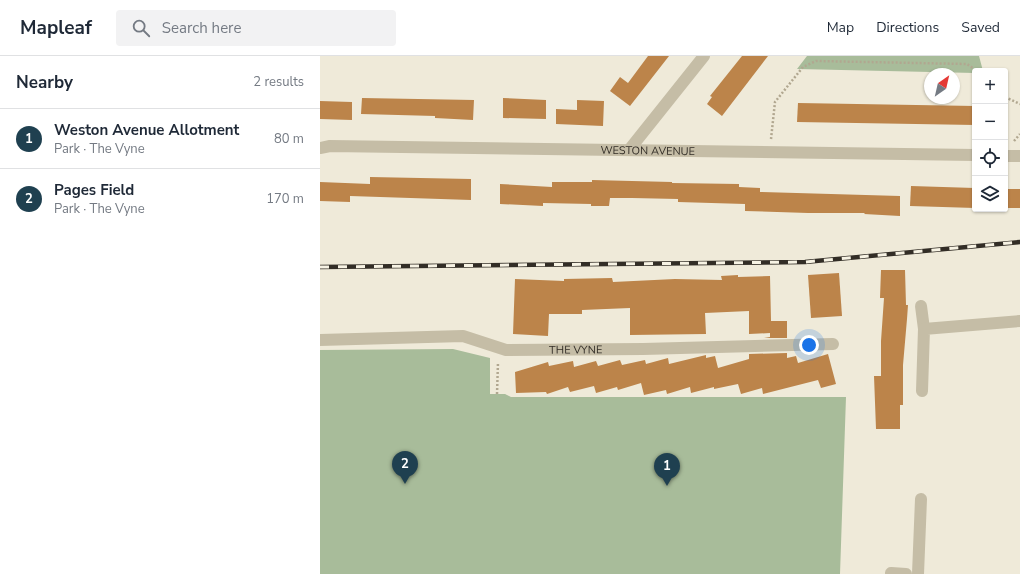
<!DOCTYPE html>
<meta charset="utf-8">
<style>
:root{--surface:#fff;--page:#f2f2f3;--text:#1f2937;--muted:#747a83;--line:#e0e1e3;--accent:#1f4050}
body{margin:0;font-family:"Nunito Sans",sans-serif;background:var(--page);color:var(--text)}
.controls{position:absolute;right:12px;top:12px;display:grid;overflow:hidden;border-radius:4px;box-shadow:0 1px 3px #0004}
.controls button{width:36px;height:36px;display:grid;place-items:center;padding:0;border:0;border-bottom:1px solid var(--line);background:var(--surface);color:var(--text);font:20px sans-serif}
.compass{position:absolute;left:604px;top:12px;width:36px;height:36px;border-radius:50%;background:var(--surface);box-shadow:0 1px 3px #0004;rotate:34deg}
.you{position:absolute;left:489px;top:289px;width:14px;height:14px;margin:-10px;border:3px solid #fff;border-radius:50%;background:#1a73e8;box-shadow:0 0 0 6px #1a73e833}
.badge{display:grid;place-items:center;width:26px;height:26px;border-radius:50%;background:var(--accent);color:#fff;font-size:13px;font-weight:700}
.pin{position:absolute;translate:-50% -33px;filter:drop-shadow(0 1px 2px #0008)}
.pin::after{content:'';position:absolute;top:21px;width:14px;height:12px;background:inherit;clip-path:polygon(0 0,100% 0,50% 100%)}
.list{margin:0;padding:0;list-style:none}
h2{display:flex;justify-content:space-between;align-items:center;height:52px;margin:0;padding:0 16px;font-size:17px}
h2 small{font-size:13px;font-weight:400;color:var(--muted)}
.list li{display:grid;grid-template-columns:26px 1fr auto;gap:12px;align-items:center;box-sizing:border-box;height:60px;padding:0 16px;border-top:1px solid var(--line)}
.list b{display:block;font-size:15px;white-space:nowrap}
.list p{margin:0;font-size:13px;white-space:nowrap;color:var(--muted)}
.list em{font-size:13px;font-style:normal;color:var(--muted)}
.icon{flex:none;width:22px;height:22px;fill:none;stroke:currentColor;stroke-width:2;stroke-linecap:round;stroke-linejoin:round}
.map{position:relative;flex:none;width:700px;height:518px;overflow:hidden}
header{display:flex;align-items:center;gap:24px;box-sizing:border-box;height:56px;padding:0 20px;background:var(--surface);border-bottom:1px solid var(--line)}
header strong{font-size:19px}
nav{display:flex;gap:22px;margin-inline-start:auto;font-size:14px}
.search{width:280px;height:36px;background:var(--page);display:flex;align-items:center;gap:10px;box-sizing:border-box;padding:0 14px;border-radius:4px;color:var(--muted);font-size:15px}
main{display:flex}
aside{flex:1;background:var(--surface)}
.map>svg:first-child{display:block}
.green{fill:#a8bc9a}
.building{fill:#bc844a}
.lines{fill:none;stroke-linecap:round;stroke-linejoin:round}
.path{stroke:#b1a790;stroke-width:2.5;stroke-dasharray:2 2;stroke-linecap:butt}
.minor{stroke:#c5bda6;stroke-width:12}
.rail-casing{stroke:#322d26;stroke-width:4.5}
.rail{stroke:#f7f3e4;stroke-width:3;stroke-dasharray:9;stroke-linecap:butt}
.labels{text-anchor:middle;stroke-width:3;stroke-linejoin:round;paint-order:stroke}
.street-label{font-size:11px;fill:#322d26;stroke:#f7f3e4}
</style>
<header>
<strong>Mapleaf</strong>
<div class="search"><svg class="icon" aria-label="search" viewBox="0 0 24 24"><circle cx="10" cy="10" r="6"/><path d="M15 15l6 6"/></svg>Search here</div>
<nav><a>Map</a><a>Directions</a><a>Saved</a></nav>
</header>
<main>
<aside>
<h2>Nearby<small>2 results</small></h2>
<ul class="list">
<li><span class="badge">1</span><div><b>Weston Avenue Allotment</b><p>Park · The Vyne</p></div><em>80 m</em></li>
<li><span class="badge">2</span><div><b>Pages Field</b><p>Park · The Vyne</p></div><em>170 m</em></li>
</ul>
</aside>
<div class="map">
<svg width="700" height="518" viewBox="0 0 700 518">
<rect width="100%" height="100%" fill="#efead9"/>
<g class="green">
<polygon points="487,0 659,0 663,15 655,15 655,17 477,13"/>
<polygon points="133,293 170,302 170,338 185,338 191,341 526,341 520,518 0,518 0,294"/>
</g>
<g class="building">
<polygon points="328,0 349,0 310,50 290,35 300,21 308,27"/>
<polygon points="422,0 448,0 402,60 387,48 392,41 390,40"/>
<polygon points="42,42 154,44 153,64 115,62 115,60 41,58"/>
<polygon points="183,42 226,44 226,63 183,62"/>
<polygon points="257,44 284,45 283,70 236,68 236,53 257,54"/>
<polygon points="0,45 32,46 32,64 0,63"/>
<polygon points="478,47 655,50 655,69 477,66"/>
<polygon points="50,121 151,123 151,144 30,140 30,146 0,145 0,126 50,128"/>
<polygon points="272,124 352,126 352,127 419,128 419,131 440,132 440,136 580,140 580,160 544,158 545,157 488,157 425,155 425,148 358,146 358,143 312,142 290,142 289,150 271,150 271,148 223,147 223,150 180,148 180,128 232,131 232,126 272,126"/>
<polygon points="591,130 655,132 655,152 590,150"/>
<rect x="685" y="133" width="15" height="19"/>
<polygon points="561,214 585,214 586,249 588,249 587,263 583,309 583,349 580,349 580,373 556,373 554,320 561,320 561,285 564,242 560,242"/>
<polygon points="519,217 522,260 491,262 488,219"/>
<polygon points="418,219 418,221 450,220 451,265 467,265 467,282 444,282 450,281 450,277 429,278 429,255 385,257 386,278 310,279 310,252 262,254 262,258 229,258 228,280 193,278 195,223 244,225 244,223 292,222 293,226 355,223 402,224 401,220"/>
<polygon points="467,297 467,302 476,300 478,307 508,298 516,328 501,332 498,324 443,338 442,332 421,338 418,328 394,333 394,331 371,337 370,331 347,338 346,334 324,339 321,327 298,334 297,331 276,337 274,330 250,336 248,331 227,338 226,336 196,337 195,316 228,306 229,310 253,305 254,311 276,305 278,310 300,304 302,309 325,304 326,308 348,302 349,308 386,299 386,302 395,300 398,312 429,303 429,298"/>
</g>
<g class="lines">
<g class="path">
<polyline points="685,41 700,48"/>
<polyline points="451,83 455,46 483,11 496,5 647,8 657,15 661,15"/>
<polyline points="694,85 700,78"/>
<polyline points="177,338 178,306"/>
</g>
<g class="minor">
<path id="s1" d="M0,92L10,90L655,99"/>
<polyline points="309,94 384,0"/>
<polyline points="685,100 700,100"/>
<polyline points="601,250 604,273"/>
<path id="s2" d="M0,284L143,280L186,294L323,293L513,288"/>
<polyline points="602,335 604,273 700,265"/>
<polyline points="571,517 586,518"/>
<polyline points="598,518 601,443"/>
</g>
<defs>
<polyline id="rail" points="0,211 485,206 700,186"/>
</defs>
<use href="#rail" class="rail-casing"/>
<use href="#rail" class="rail"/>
</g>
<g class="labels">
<g class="street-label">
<text dy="4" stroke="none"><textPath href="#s1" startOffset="328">WESTON AVENUE</textPath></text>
<text dy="4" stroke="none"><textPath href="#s2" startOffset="258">THE VYNE</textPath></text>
</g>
</g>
</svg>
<div class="controls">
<button>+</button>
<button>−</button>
<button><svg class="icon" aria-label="locate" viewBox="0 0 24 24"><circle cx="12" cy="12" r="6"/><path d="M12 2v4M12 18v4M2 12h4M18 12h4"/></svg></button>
<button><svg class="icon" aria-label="layers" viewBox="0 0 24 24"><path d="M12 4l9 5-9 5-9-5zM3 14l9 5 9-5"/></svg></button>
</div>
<svg class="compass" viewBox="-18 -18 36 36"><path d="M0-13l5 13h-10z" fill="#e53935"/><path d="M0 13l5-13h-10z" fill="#747a83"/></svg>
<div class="you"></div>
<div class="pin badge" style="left:347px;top:430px">1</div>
<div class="pin badge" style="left:85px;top:428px">2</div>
</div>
</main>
